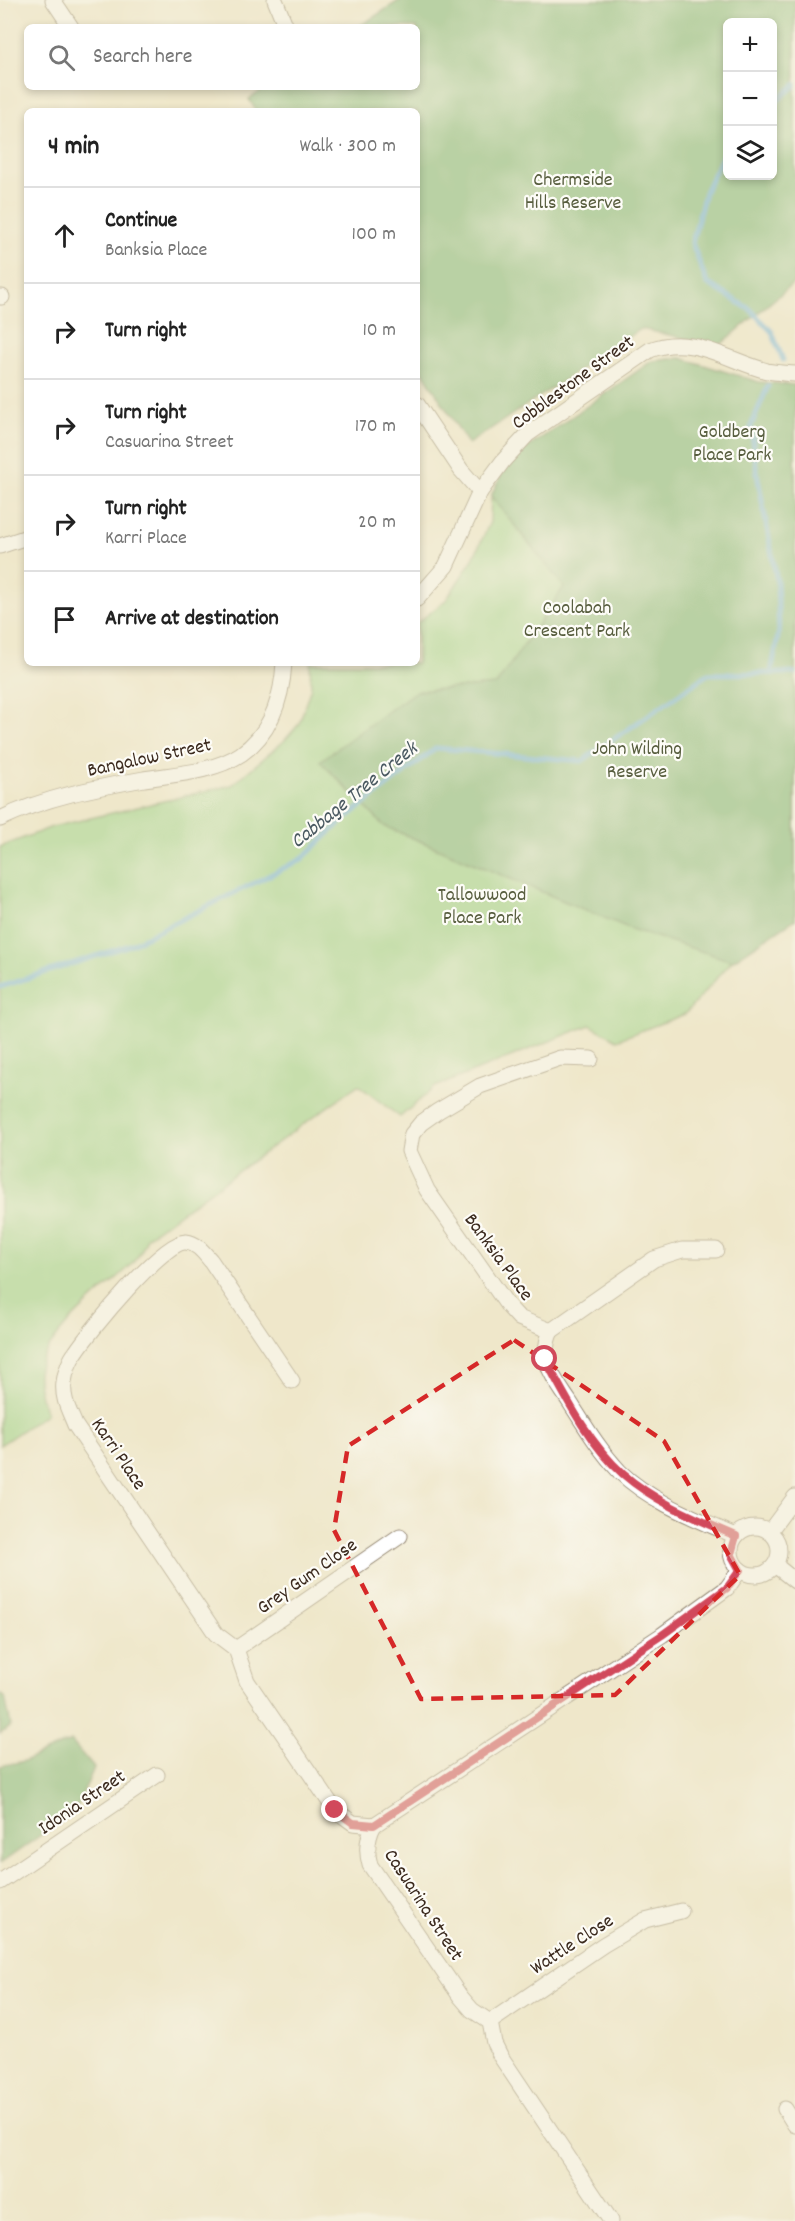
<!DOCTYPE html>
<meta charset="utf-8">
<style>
:root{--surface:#fff;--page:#f6f6f6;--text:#222;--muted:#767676;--line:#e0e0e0}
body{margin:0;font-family:Dekko,sans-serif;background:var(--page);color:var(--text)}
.controls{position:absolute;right:18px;top:18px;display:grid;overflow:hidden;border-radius:9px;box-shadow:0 3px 9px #0003}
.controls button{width:54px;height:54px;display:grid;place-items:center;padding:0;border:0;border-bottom:2px solid var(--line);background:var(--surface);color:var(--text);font:30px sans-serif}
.stop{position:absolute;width:18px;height:18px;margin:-14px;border:4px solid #d1495b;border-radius:50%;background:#fff}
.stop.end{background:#d1495b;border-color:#fff;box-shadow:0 2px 6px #0008}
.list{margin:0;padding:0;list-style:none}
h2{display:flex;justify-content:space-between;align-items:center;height:78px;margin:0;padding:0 24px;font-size:26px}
h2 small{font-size:20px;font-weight:400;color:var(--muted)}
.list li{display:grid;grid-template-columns:39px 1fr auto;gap:18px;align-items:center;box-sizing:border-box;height:96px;padding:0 24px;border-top:2px solid var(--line)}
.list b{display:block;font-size:22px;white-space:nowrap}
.list p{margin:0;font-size:20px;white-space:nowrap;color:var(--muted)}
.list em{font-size:20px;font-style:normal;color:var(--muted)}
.icon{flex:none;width:33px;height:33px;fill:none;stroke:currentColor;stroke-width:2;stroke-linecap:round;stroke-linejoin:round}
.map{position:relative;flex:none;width:795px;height:2221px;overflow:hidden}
.search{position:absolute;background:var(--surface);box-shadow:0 3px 9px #0003;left:24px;top:24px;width:396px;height:66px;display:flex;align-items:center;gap:15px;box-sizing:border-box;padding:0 21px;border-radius:9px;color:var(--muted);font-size:22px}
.panel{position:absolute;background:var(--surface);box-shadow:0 3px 9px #0003;left:24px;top:108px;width:396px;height:558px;border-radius:9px}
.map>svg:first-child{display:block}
.green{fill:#97d388;stroke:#697e53;stroke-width:1.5}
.forest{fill:#79b574;stroke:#5a7049;stroke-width:1.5;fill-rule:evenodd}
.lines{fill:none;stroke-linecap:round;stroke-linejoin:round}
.stream{stroke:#66afde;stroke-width:5}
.minor-casing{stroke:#958874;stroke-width:17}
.minor{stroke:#fff;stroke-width:15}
.route{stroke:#d1495b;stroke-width:8}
.marked{fill:none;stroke:#d62828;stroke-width:4.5;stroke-dasharray:12 8;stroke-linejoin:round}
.labels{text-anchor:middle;stroke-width:4.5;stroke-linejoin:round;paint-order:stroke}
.park-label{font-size:20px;fill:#575d3e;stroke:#fdfcf7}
.street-label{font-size:20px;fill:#3b2a1e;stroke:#fdfcf7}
.water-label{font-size:21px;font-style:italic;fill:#4a5961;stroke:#fdfcf7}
</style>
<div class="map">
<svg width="795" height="2221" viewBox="0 0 795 2221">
<rect width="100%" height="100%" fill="#fdfcf7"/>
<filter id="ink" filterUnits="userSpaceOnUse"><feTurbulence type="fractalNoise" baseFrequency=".0167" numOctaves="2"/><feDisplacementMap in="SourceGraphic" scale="12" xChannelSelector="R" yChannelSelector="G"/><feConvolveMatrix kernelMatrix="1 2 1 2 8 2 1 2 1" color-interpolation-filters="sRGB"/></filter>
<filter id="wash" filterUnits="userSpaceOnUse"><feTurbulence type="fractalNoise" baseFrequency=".008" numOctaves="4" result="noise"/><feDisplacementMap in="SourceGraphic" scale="24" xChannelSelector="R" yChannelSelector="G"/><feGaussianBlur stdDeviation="1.35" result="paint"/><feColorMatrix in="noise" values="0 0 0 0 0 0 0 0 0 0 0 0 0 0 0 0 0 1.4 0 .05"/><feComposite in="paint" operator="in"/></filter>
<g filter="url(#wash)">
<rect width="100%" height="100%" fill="#efe7cb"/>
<path class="green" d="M681,358L759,382L795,385V919L732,961L685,1014L617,1040L590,1025L435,1087L400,1117L358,1085L147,1237C141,1258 127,1270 110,1284C88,1303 42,1342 38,1373C37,1387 42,1400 46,1414L0,1445V847L52,827L232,785L284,741L299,724L311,687L310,663H417V623L446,600L473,559L490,522L491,496L502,474L517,455L652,361Z"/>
<g class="forest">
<path d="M400,0H795V282L719,346L641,329L468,444L417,363V111H256L249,99L267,87H417V27H358ZM728,22H772V176H728Z"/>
<polygon points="681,358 759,382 795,385 795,919 732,961 631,929 384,826 320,761 416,691 496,685 564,587 491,496 502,474 517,455 652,361"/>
<polygon points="0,1694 5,1697 11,1726 0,1734"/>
<polygon points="71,1741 94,1768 76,1810 0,1864 0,1766 24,1761"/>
</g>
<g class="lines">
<g class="stream">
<polyline points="772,105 795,85"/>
<polyline points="728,145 705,192 692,243 707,283 751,310 772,332 783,360"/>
<polyline points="768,386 751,426 757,473 777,582 779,631 771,673"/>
<polyline points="0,987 130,945 302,859 341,822 436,748 582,761 708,674 795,673"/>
</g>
</g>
</g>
<g filter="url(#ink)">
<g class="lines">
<defs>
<g id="minor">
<polyline points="53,0 71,27"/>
<polyline points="275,0 286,27"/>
<polyline points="0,297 2,297"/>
<polyline points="417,404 461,470 480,492"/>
<polyline points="0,546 27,537"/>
<path d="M417,599L446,566L480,492L503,461L528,434L650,350C690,333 729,361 767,371C776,373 786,373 795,374"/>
<path d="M0,819C46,797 94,788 144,779C176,774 214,772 241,754C271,733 282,698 284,663"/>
<path d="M591,1059L560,1058L480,1086L438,1111L421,1123L412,1134L409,1151L427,1190L508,1306L519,1318L551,1331C538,1360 553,1377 569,1401C585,1426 600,1451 620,1472C651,1502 697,1519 736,1536"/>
<polyline points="551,1331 654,1259 682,1250 716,1250"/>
<path d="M292,1381L211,1261C204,1253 197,1243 186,1242C164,1240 89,1332 76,1352C70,1359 65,1373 64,1382C62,1399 69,1410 75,1425L216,1634L236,1649L247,1681L335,1810L353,1823L374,1825"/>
<circle cx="755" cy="1551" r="24"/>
<polyline points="769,1532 795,1497"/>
<polyline points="775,1565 795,1581"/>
<polyline points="236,1649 400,1536"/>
<polyline points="0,1882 157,1775"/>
<polyline points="490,2022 603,1945 645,1920 681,1911"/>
<polyline points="785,2109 795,2125"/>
<path d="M611,2221L501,2057L494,2043L490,2022L472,2010L460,1996L370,1865C366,1851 367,1838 374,1825L662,1635L727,1588L740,1570"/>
</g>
</defs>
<use href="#minor" class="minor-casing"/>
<use href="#minor" class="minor"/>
</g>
</g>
<g class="lines" filter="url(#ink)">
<path class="route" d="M335,1810L353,1823L374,1825L662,1635L727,1588L740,1570L731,1554L736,1536C697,1519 655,1502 623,1474C589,1444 566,1398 545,1359"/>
</g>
<path d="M0 0H795V2221H0ZM514,1340L664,1441L740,1575L615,1695L421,1699L334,1530L348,1446Z" fill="#efe7cb" fill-opacity=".55" fill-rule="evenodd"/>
<path class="marked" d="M514,1340L664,1441L740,1575L615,1695L421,1699L334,1530L348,1446Z"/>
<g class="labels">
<g class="park-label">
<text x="573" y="185">Chermside<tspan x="573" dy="23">Hills Reserve</tspan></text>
<text x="732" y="437">Goldberg<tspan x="732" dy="23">Place Park</tspan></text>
<text x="577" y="613">Coolabah<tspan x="577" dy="23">Crescent Park</tspan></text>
<text x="637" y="754">John Wilding<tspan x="637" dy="23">Reserve</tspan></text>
<text x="482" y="900">Tallowwood<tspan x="482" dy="23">Place Park</tspan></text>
</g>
<g class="street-label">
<text transform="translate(572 381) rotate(-36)" y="7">Cobblestone Street</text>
<text transform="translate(149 756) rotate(-12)" y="7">Bangalow Street</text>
<text transform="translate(500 1256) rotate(54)" y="7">Banksia Place</text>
<text transform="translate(120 1453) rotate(56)" y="7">Karri Place</text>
<text transform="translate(306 1575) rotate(-35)" y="7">Grey Gum Close</text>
<text transform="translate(81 1801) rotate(-34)" y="7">Idonia Street</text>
<text transform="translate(425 1904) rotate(57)" y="7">Casuarina Street</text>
<text transform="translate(571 1943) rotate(-33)" y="7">Wattle Close</text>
</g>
<g class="water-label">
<text transform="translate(353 794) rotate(-39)" y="7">Cabbage Tree Creek</text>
</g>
</g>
</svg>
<div class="controls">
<button>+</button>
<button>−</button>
<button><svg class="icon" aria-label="layers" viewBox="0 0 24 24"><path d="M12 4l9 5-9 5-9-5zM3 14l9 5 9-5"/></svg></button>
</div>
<div class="stop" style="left:545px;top:1359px"></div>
<div class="stop end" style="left:335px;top:1810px"></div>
<div class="search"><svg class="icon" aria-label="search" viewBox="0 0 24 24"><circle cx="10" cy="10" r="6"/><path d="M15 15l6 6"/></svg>Search here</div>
<section class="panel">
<h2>4 min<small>Walk · 300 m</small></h2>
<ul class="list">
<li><svg class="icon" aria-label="ahead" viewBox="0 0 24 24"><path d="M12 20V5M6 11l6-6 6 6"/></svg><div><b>Continue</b><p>Banksia Place</p></div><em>100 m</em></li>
<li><svg class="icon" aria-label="right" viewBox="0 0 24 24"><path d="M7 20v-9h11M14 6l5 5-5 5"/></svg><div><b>Turn right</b></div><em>10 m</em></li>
<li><svg class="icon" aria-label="right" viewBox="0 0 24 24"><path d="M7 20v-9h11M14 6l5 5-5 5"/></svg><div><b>Turn right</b><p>Casuarina Street</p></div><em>170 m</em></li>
<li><svg class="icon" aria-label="right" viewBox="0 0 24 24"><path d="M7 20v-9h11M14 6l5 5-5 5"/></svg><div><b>Turn right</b><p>Karri Place</p></div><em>20 m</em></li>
<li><svg class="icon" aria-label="arrive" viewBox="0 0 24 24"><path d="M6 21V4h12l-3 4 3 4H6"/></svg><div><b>Arrive at destination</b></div></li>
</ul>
</section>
</div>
